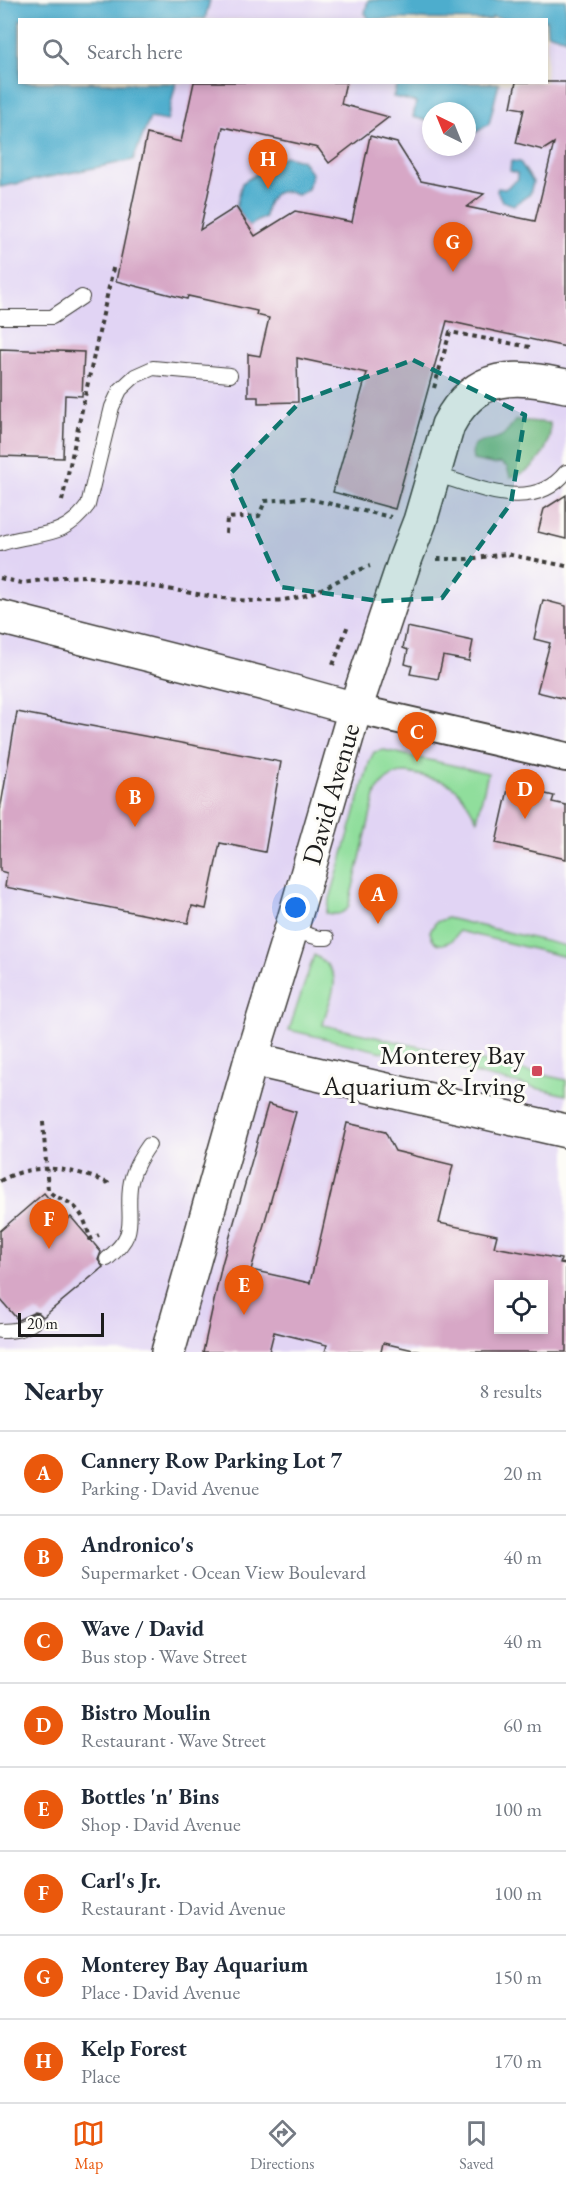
<!DOCTYPE html>
<meta charset="utf-8">
<style>
:root{--surface:#fff;--page:#f6f6f7;--text:#1f2937;--muted:#747a83;--line:#e0e1e3;--accent:#ea580c}
body{margin:0;font-family:"EB Garamond",serif;background:var(--page);color:var(--text)}
.controls{position:absolute;right:18px;bottom:18px;display:grid;overflow:hidden;border-radius:0px;box-shadow:0 3px 9px #0003}
.controls button{width:54px;height:54px;display:grid;place-items:center;padding:0;border:0;border-bottom:2px solid var(--line);background:var(--surface);color:var(--text);font:30px sans-serif}
.compass{position:absolute;left:422px;top:102px;width:54px;height:54px;border-radius:50%;background:var(--surface);box-shadow:0 3px 9px #0003;rotate:317deg}
.scale{position:absolute;left:18px;bottom:15px;width:86px;box-sizing:border-box;padding-left:6px;border:3px solid #1c1c1c;border-top:0;font-size:16px;line-height:21px;white-space:nowrap;color:#1c1c1c;-webkit-text-stroke:4px #fdfcf7;paint-order:stroke}
.you{position:absolute;left:296px;top:908px;width:21px;height:21px;margin:-15px;border:4px solid #fff;border-radius:50%;background:#1a73e8;box-shadow:0 0 0 9px #1a73e833}
.badge{display:grid;place-items:center;width:39px;height:39px;border-radius:50%;background:var(--accent);color:#fff;font-size:20px;font-weight:700}
.pin{position:absolute;translate:-50% -50px;filter:drop-shadow(0 2px 3px #0008)}
.pin::after{content:'';position:absolute;top:32px;width:21px;height:18px;background:inherit;clip-path:polygon(0 0,100% 0,50% 100%)}
.list{margin:0;padding:0;list-style:none}
h2{display:flex;justify-content:space-between;align-items:center;height:78px;margin:0;padding:0 24px;font-size:26px}
h2 small{font-size:20px;font-weight:400;color:var(--muted)}
.list li{display:grid;grid-template-columns:39px 1fr auto;gap:18px;align-items:center;box-sizing:border-box;height:84px;padding:0 24px;border-top:2px solid var(--line)}
.list b{display:block;font-size:22px;white-space:nowrap}
.list p{margin:0;font-size:20px;white-space:nowrap;color:var(--muted)}
.list em{font-size:20px;font-style:normal;color:var(--muted)}
.icon{flex:none;width:33px;height:33px;fill:none;stroke:currentColor;stroke-width:2;stroke-linecap:round;stroke-linejoin:round}
.map{position:relative;flex:none;width:566px;height:1352px;overflow:hidden}
.search{position:absolute;background:var(--surface);box-shadow:0 3px 9px #0003;left:18px;right:18px;top:18px;height:66px;display:flex;align-items:center;gap:15px;box-sizing:border-box;padding:0 21px;border-radius:0px;color:var(--muted);font-size:22px}
.sheet{height:750px;background:var(--surface)}
nav{display:flex;justify-content:space-around;align-items:center;box-sizing:border-box;height:84px;border-top:2px solid var(--line);background:var(--surface);font-size:16px;color:var(--muted)}
nav a{display:grid;justify-items:center;gap:3px}
nav .on{color:var(--accent)}
.map>svg:first-child{display:block}
.built{fill:#e1d4f4;fill-rule:evenodd}
.green{fill:#90de9c;stroke:#567d5c;stroke-width:1.5}
.forest{fill:#74bd84;stroke:#486c50;stroke-width:1.5}
.water{fill:#4eadcd;stroke:#356474;stroke-width:1.5}
.building{fill:#d7a7c6;fill-rule:evenodd}
.lines{fill:none;stroke-linecap:round;stroke-linejoin:round}
.lane-casing{stroke:#3d3b38;stroke-width:16}
.street-casing{stroke:#3d3b38;stroke-width:32}
.secondary-casing{stroke:#3d3b38;stroke-width:36}
.path{stroke:#3d3b38;stroke-width:4;stroke-dasharray:4.5 4.5;stroke-linecap:butt}
.lane{stroke:#fff;stroke-width:14}
.street{stroke:#fff;stroke-width:28}
.secondary{stroke:#fff;stroke-width:33}
.marked{fill:#0f766e;fill-opacity:0.2;stroke:#0f766e;stroke-width:4.5;stroke-dasharray:12 8;stroke-linejoin:round}
.poi-dot{fill:#d1495b;stroke:#fdfcf7;stroke-width:2}
.labels{text-anchor:middle;stroke-width:6;stroke-linejoin:round;paint-order:stroke}
.street-label{font-size:27px;fill:#1c1c1c;stroke:#fdfcf7}
.poi-label{font-size:27px;fill:#1c1c1c;stroke:#fdfcf7;text-anchor:end}
</style>
<div class="map">
<svg width="566" height="1352" viewBox="0 0 566 1352">
<rect width="100%" height="100%" fill="#fdfcf7"/>
<filter id="ink" filterUnits="userSpaceOnUse"><feTurbulence type="fractalNoise" baseFrequency=".0167" numOctaves="2"/><feDisplacementMap in="SourceGraphic" scale="12" xChannelSelector="R" yChannelSelector="G"/><feConvolveMatrix kernelMatrix="1 2 1 2 8 2 1 2 1" color-interpolation-filters="sRGB"/></filter>
<filter id="wash" filterUnits="userSpaceOnUse"><feTurbulence type="fractalNoise" baseFrequency=".008" numOctaves="4" result="noise"/><feDisplacementMap in="SourceGraphic" scale="24" xChannelSelector="R" yChannelSelector="G"/><feGaussianBlur stdDeviation="1.35" result="paint"/><feColorMatrix in="noise" values="0 0 0 0 0 0 0 0 0 0 0 0 0 0 0 0 0 1.4 0 .05"/><feComposite in="paint" operator="in"/></filter>
<g filter="url(#wash)">
<rect width="100%" height="100%" fill="#f5ead4"/>
<g class="built">
<polygon points="210,0 368,0 365,13 369,19 205,20"/>
<path d="M547,33L566,39V1352H0V187L73,173L150,118L167,121L176,83H397L394,97L416,102L413,117L431,122V147H467V131L475,132L489,124L499,83L546,82ZM498,1284H544V1330H498Z"/>
</g>
<g class="green">
<path d="M384,750L488,773L477,820C471,809 465,797 456,789C448,782 439,780 430,778C405,771 392,768 376,792L348,908C341,915 336,915 326,913L370,760L374,752Z"/>
<path d="M447,918L566,946V957L459,931C452,945 433,952 430,931L436,922Z"/>
<path d="M314,955C349,975 329,994 323,1025L566,1080V1095L289,1030Z"/>
</g>
<path class="forest" d="M516,420L550,423C552,448 535,473 510,477L507,467L501,463L493,464L473,460C468,434 490,445 503,435C508,431 511,425 516,420Z"/>
<g class="water">
<polygon points="0,0 210,0 205,19 20,20 20,82 176,83 167,121 150,118 133,160 0,187"/>
<polygon points="368,0 566,0 566,39 547,33 546,20 503,19 492,17 491,20 369,19 365,13"/>
<polygon points="397,83 397,82 499,83 489,124 475,133 467,131 467,111 431,111 431,122 413,117 416,102 393,97"/>
<path d="M285,156L302,160L312,174L308,189L298,195C277,186 267,195 265,217L249,226L240,219L243,217L236,207L242,183Z"/>
<polygon points="511,161 520,162 533,182 530,194 514,205 502,201 497,191 498,188 505,189 518,179 517,173 510,171"/>
</g>
<g id="blocks">
<g class="building">
<polygon points="194,82 346,82 341,104 389,117 329,163 318,148 223,127 200,230 236,207 255,236 295,211 352,222 370,136 397,143 421,181 484,194 467,207 535,221 554,143 543,150 516,143 524,109 511,107 516,82 566,82 566,347 447,321 395,509 333,492 367,373 297,358 298,402 258,403 258,397 248,397 248,354 260,356 269,318 256,315 257,311 188,296 187,299 116,281 147,134 181,142"/>
<polygon points="0,349 84,352 82,396 65,395 63,458 0,456"/>
<polygon points="566,495 566,539 538,532 544,509"/>
<polygon points="543,600 566,606 566,699 537,692 550,643 534,639"/>
<polygon points="407,627 473,641 469,661 443,656 438,679 410,674 412,666 405,664 408,650 403,648"/>
<polygon points="17,712 281,762 265,852 220,843 206,909 192,906 188,923 5,887 7,873 0,871 0,811"/>
<polygon points="509,785 554,796 552,802 566,805 566,859 496,843"/>
<path d="M268,1104L296,1112L251,1270L310,1283L347,1123L385,1132L395,1151L453,1165L439,1223L497,1235L494,1247L561,1259L560,1263L566,1264V1352H422L383,1343L381,1352H325L327,1345L274,1332L269,1352H203L222,1264ZM498,1284H543V1329H498Z"/>
<polygon points="44,1193 67,1220 71,1217 101,1252 98,1260 103,1267 43,1317 39,1313 35,1312 18,1320 0,1299 0,1231"/>
</g>
</g>
</g>
<g filter="url(#ink)">
<use href="#blocks" fill-opacity="0" stroke="#3d3b38" stroke-width="1.5"/>
<g class="lines">
<defs>
<g id="lane">
<polyline points="0,317 52,317 82,297"/>
<path d="M434,474C476,486 532,515 566,472"/>
<path d="M0,544C36,531 63,541 88,505L112,407L120,390L135,376L153,368L230,375"/>
<polyline points="291,930 319,938 327,938"/>
<path d="M107,1259C140,1231 126,1222 130,1187C132,1171 140,1158 149,1145"/>
<path d="M0,1331C14,1331 24,1330 35,1321"/>
</g>
<polyline id="street" points="355,709 566,757"/>
<g id="secondary">
<polyline points="0,617 265,684 355,709"/>
<polyline points="251,1059 566,1131"/>
<path d="M168,1352L251,1059L291,930L355,709L405,560L420,521L448,425C476,371 515,375 566,386"/>
</g>
</defs>
<use href="#lane" class="lane-casing"/>
<use href="#street" class="street-casing"/>
<use href="#secondary" class="secondary-casing"/>
<g class="path">
<polyline points="434,388 450,332 530,347"/>
<polyline points="62,501 114,264"/>
<polyline points="226,533 227,518 259,516 265,501 304,498 391,517"/>
<polyline points="437,559 468,559 506,554 566,566"/>
<path d="M0,578L22,583L64,577L85,576C117,581 149,586 180,591C221,598 262,607 303,596C327,589 346,574 370,566"/>
<polyline points="333,665 348,625"/>
<path d="M43,1122L48,1190C53,1196 57,1197 64,1200C81,1208 86,1222 90,1239L99,1235"/>
<path d="M0,1181C35,1161 72,1168 108,1183V1186"/>
</g>
<use href="#lane" class="lane"/>
<use href="#street" class="street"/>
<use href="#secondary" class="secondary"/>
</g>
</g>
<path class="marked" d="M413,360L525,415L511,503L442,598L379,601L281,587L230,474L301,401Z"/>
<rect class="poi-dot" x="531" y="1065" width="12" height="12" rx="3"/>
<g class="labels">
<g class="street-label">
<text transform="translate(331 794) rotate(-74)" y="9">David Avenue</text>
</g>
<g class="poi-label">
<text x="525" y="1064">Monterey Bay<tspan x="525" dy="31">Aquarium &amp; Irving</tspan></text>
</g>
</g>
</svg>
<div class="controls">
<button><svg class="icon" aria-label="locate" viewBox="0 0 24 24"><circle cx="12" cy="12" r="6"/><path d="M12 2v4M12 18v4M2 12h4M18 12h4"/></svg></button>
</div>
<svg class="compass" viewBox="-18 -18 36 36"><path d="M0-13l5 13h-10z" fill="#e53935"/><path d="M0 13l5-13h-10z" fill="#747a83"/></svg>
<div class="scale">20 m</div>
<div class="you"></div>
<div class="pin badge" style="left:378px;top:924px">A</div>
<div class="pin badge" style="left:135px;top:827px">B</div>
<div class="pin badge" style="left:417px;top:762px">C</div>
<div class="pin badge" style="left:525px;top:819px">D</div>
<div class="pin badge" style="left:244px;top:1315px">E</div>
<div class="pin badge" style="left:49px;top:1249px">F</div>
<div class="pin badge" style="left:453px;top:272px">G</div>
<div class="pin badge" style="left:268px;top:189px">H</div>
<div class="search"><svg class="icon" aria-label="search" viewBox="0 0 24 24"><circle cx="10" cy="10" r="6"/><path d="M15 15l6 6"/></svg>Search here</div>
</div>
<section class="sheet">
<h2>Nearby<small>8 results</small></h2>
<ul class="list">
<li><span class="badge">A</span><div><b>Cannery Row Parking Lot 7</b><p>Parking · David Avenue</p></div><em>20 m</em></li>
<li><span class="badge">B</span><div><b>Andronico's</b><p>Supermarket · Ocean View Boulevard</p></div><em>40 m</em></li>
<li><span class="badge">C</span><div><b>Wave / David</b><p>Bus stop · Wave Street</p></div><em>40 m</em></li>
<li><span class="badge">D</span><div><b>Bistro Moulin</b><p>Restaurant · Wave Street</p></div><em>60 m</em></li>
<li><span class="badge">E</span><div><b>Bottles 'n' Bins</b><p>Shop · David Avenue</p></div><em>100 m</em></li>
<li><span class="badge">F</span><div><b>Carl's Jr.</b><p>Restaurant · David Avenue</p></div><em>100 m</em></li>
<li><span class="badge">G</span><div><b>Monterey Bay Aquarium</b><p>Place · David Avenue</p></div><em>150 m</em></li>
<li><span class="badge">H</span><div><b>Kelp Forest</b><p>Place</p></div><em>170 m</em></li>
</ul>
</section>
<nav>
<a class="on"><svg class="icon" aria-label="map" viewBox="0 0 24 24"><path d="M3 6l6-2 6 2 6-2v14l-6 2-6-2-6 2zM9 4v14M15 6v14"/></svg>Map</a>
<a><svg class="icon" aria-label="directions" viewBox="0 0 24 24"><path d="M12 3l9 9-9 9-9-9zM9 14v-3h6M13 9l2 2-2 2"/></svg>Directions</a>
<a><svg class="icon" aria-label="saved" viewBox="0 0 24 24"><path d="M7 4h10v16l-5-4-5 4z"/></svg>Saved</a>
</nav>
